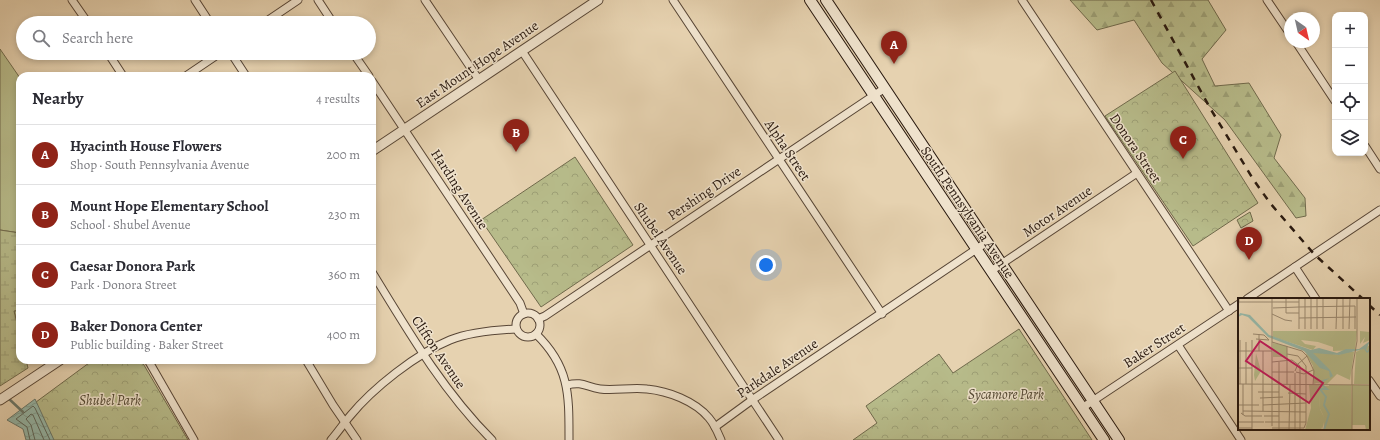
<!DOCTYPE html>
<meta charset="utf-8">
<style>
:root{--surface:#fff;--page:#f2f2f3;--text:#2b2b33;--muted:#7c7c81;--line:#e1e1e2;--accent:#8f2418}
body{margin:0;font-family:Alegreya,serif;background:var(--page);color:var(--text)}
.controls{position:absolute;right:12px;top:12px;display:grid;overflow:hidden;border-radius:8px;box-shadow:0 2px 6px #0003}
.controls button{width:36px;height:36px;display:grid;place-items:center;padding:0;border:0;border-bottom:1px solid var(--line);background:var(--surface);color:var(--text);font:20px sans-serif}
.compass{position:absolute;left:1284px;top:12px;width:36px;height:36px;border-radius:50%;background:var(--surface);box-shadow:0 2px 6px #0003;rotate:146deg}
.you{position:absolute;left:766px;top:265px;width:14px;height:14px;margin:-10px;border:3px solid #fff;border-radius:50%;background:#1a73e8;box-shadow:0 0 0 6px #1a73e833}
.badge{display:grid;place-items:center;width:26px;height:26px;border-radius:50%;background:var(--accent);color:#fff;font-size:13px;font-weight:700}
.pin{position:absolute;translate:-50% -33px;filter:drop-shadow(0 1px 2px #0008)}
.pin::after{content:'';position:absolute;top:21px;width:14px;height:12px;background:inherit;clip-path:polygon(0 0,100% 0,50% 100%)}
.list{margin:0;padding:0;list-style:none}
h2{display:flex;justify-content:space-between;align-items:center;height:52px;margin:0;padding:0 16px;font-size:17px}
h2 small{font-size:13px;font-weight:400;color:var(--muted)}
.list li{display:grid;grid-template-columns:26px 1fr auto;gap:12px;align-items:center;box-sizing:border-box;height:60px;padding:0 16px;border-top:1px solid var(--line)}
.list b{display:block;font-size:15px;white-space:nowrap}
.list p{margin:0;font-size:13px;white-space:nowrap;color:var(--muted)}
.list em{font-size:13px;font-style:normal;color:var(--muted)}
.icon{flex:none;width:22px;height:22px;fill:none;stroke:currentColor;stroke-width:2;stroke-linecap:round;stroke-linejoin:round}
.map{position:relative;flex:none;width:1380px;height:440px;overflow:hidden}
.search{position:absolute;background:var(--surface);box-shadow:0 2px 6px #0003;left:16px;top:16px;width:360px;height:44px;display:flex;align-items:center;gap:10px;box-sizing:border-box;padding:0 14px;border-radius:22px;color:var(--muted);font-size:15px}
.panel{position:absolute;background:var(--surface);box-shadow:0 2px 6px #0003;left:16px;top:72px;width:360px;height:292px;border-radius:12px}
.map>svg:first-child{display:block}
.grass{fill:#b7bb8a;stroke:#706a4c}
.forest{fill:url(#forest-firs);stroke:#706a4c}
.wetland{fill:url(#wetland-marsh);stroke:#706a4c}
.park{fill:url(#park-crowns);stroke:#706a4c}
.water{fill:url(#water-waves);stroke:#6a786b}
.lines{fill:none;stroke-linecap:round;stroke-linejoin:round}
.shore{stroke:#5f685c;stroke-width:1}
.stream{stroke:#6a786b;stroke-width:2.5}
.minor-casing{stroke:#584636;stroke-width:9}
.tertiary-casing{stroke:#584636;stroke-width:11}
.secondary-casing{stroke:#28180e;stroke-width:12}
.minor{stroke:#efe2cc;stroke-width:7}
.tertiary{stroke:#efe2cc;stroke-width:9}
.secondary{stroke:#efe2cc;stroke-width:10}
.rail{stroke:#28180e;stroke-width:2.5;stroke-dasharray:7 7;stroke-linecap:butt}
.labels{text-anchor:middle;stroke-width:3;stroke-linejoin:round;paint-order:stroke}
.street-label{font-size:14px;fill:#28180e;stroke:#efe2cc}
.park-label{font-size:14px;font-style:italic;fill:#534933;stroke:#efe2cc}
.inset-river{fill:none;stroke:#96b8a9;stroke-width:2}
.inset-road{fill:none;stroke:#9a886f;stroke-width:1}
.view{fill:#c2185b;fill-opacity:0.15;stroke:#c2185b;stroke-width:2}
.inset-edge{fill:none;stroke:#28180e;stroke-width:2}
</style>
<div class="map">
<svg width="1380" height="440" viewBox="0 0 1380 440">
<defs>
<pattern id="forest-firs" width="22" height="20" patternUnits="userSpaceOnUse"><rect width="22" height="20" fill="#b7bb8a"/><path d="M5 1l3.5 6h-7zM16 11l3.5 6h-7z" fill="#9da076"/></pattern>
<pattern id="wetland-marsh" width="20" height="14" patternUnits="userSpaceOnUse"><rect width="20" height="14" fill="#b7bb8a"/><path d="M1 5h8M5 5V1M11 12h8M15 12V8" fill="none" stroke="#9da076"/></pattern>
<pattern id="park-crowns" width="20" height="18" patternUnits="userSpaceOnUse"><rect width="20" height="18" fill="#b7bb8a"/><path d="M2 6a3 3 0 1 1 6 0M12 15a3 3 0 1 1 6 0" fill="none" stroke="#9da076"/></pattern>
<pattern id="water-waves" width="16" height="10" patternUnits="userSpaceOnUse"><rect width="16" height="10" fill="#96b8a9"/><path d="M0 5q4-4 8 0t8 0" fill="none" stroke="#819d90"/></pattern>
</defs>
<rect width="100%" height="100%" fill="#e6d2b0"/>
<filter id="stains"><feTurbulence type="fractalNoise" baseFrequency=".005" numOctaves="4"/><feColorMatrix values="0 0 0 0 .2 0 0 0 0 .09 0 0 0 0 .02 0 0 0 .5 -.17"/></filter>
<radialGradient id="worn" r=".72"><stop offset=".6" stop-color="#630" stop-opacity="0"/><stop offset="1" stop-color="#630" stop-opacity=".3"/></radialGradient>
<g class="grass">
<polygon points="0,49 20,78 20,233 0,230"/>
<polygon points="20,310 20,335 14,311"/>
</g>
<polygon class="forest" points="1070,0 1208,0 1226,30 1202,59 1215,86 1249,83 1281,135 1274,158 1305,198 1306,216 1296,218 1225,120 1162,63 1134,20 1097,30"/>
<polygon class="wetland" points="0,230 20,233 20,310 14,311 20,335 20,360 26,360 28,368 0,386"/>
<g class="park">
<polygon points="1175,71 1258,203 1193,246 1105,116"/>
<polygon points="575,157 633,245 541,307 481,220"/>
<polygon points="1250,212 1253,221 1241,228 1237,220"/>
<polygon points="1019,329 1092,440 853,440 877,423 866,406 939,354 953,373"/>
<polygon points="93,360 141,360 188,440 47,440 32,405"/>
</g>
<polygon class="water" points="35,399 54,440 26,440 23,429 7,420"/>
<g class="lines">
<g class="shore">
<polyline points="30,440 27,427 16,419 33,406 35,408 50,440"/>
<polyline points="35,440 31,425 26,419 31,414 33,415 44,440"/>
</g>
<polyline class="stream" points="8,398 23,412"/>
<defs>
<g id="minor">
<polyline points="72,0 88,23"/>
<polyline points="195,0 210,23"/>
<polyline points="318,0 333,23"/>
<polyline points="425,0 479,80"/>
<polyline points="673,0 882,314"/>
<polyline points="1022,0 1229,311"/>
<polyline points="1267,0 1290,34"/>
<polyline points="264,23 298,0"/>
<polyline points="1296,42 1335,101"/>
<polyline points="522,51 779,440"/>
<polyline points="108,53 123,76"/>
<polyline points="231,53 246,76"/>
<polyline points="353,53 369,76"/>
<polyline points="186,76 220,53"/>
<polyline points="372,81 520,303 524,314"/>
<polyline points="1365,146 1380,169"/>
<polyline points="1295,267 1316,299"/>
<polyline points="991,271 1137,173"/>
<path d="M372,272C408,331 443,391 492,440"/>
<polyline points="1247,299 1380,210"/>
<circle cx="528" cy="325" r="12"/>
<polyline points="538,319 545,316 885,88"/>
<path d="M536,334C570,367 569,395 569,440"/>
<polyline points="1178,345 1241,440"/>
<polyline points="148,360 194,440"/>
<polyline points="306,360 333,405 357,440"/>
<polyline points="1369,380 1380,396"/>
<path d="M567,385C583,381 586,387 600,389C615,391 631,387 647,389C668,391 695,401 709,418C715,425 718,433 721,440"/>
<polyline points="1082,408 1239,304"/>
<polyline points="715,427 752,400 987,242"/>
<path d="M331,440C338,432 344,423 350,416C373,388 416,354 450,340C470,332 494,330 516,329"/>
</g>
<g id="tertiary">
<polyline points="372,151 598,0"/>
<polyline points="0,400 60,360"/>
</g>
<g id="secondary">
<polyline points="810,0 1104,440"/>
<polyline points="826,0 1119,440"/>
</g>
</defs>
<use href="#minor" class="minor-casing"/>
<use href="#tertiary" class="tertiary-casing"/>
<use href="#secondary" class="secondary-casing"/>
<use href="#minor" class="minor"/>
<use href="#tertiary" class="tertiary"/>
<use href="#secondary" class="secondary"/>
<g class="rail">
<polyline points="1151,0 1210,108 1253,179 1270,203 1314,254 1363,299"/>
<polyline points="1369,305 1380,315"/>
</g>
</g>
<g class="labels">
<g class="street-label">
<text transform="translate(477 64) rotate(-34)" y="5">East Mount Hope Avenue</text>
<text transform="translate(1136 148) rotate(56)" y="5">Donora Street</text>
<text transform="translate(788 150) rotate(56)" y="5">Alpha Street</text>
<text transform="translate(460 189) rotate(57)" y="5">Harding Avenue</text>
<text transform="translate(704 193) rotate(-34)" y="5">Pershing Drive</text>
<text transform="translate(1057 211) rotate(-34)" y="5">Motor Avenue</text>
<text transform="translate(968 212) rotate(56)" y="5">South Pennsylvania Avenue</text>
<text transform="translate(661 238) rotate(56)" y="5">Shubel Avenue</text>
<text transform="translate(1154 345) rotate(-33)" y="5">Baker Street</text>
<text transform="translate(439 352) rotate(56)" y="5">Clifton Avenue</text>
<text transform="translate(777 368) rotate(-34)" y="5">Parkdale Avenue</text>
</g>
<g class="park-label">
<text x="1006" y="399">Sycamore Park</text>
<text x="110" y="405">Shubel Park</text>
</g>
</g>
<g transform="translate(1238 298)">
<rect width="132" height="132" fill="#e6d2b0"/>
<path d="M71,87H81L82,111L86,119L83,132H67L73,110Z" fill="#b7bb8a"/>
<path d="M122,33L132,34V42L125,45L127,39L122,46ZM18,55L23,73L17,83L16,77ZM84,88H91V132H86Z" fill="#b7bb8a"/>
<path d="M82,54L101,57L107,54H116L112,82L99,76L89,86L77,85L82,77L69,55ZM81,87L90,89L87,95L90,108L84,132L82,125L86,119L82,111L81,98L79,99L76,90H80Z" fill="#b7bb8a"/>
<path d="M91,87H113L114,132H91Z" fill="#b7bb8a"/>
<path d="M35,33H119L117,52L95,53V49L80,44L63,42L67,46L78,48L75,52L35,39ZM35,45L49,48V59H35ZM132,47V86H116L118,54ZM71,55L91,72L93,80L76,86L75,68L68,56ZM114,87H132V132H128L127,127H114Z" fill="#b7bb8a"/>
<path d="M2,15L12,17L31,37L73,52L81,50L99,55L108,51H121L132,43L128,52L130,53L131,49L132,53L129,55L126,51L101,57L75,55L92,72L95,78L82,86L84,82L92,80L91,73L82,70L66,53L30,39L10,19L4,17L0,19Z" fill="#96b8a9"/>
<path class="inset-river" d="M83,86L89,91H82L88,99L86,107L91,116L86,132"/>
<path class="inset-road" d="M48,0V15H61M0,4H61M61,9L117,8V31M35,10L61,9M0,14L1,0M34,16L47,22L54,23M61,20L118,19M61,31V0M67,31V0M73,31V0M79,31V0M85,31V0M98,31L99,0M105,31V0M111,31L112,0M15,36L26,37L31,42M18,41L31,42M2,42V86M34,44L64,53L69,58L76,73L75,87M0,53H34M21,53V36M34,64L54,62L62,68V132M41,64V132M0,70H14M57,73L60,66L69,58M34,74H56M58,74L66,76L75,72M0,86L132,87M5,86V117M8,86V44M49,87V48M20,94H41M50,95L68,96M22,100L45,99M0,107H21M25,107L68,105M5,113L68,114M25,113V53M3,115L7,118H24M26,118H41M0,124H26M27,124H68M34,128V0M0,130H14M34,130H66L68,125V68L60,58L49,56M14,132V42M51,132L52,87M57,132V75M114,132V72L119,43V0"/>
<path class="view" d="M22,43L85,85L71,105L8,63Z"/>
<rect width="132" height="132" class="inset-edge"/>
</g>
<rect width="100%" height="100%" filter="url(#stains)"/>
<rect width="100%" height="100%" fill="url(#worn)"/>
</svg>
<div class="controls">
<button>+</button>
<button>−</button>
<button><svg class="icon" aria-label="locate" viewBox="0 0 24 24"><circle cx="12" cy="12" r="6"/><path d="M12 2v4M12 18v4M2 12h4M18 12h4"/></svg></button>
<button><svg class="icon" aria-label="layers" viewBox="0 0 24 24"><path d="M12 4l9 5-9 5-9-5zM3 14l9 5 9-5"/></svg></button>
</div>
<svg class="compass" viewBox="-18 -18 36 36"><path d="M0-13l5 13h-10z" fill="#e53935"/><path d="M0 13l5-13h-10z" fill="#7c7c81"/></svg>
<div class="you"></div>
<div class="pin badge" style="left:894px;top:64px">A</div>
<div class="pin badge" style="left:516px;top:152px">B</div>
<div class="pin badge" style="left:1183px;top:159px">C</div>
<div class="pin badge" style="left:1249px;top:260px">D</div>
<div class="search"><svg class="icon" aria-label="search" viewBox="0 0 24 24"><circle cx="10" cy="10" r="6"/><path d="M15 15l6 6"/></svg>Search here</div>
<section class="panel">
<h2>Nearby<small>4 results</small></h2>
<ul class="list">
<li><span class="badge">A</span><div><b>Hyacinth House Flowers</b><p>Shop · South Pennsylvania Avenue</p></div><em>200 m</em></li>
<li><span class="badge">B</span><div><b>Mount Hope Elementary School</b><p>School · Shubel Avenue</p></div><em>230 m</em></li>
<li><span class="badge">C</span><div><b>Caesar Donora Park</b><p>Park · Donora Street</p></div><em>360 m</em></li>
<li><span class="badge">D</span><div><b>Baker Donora Center</b><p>Public building · Baker Street</p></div><em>400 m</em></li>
</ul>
</section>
</div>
